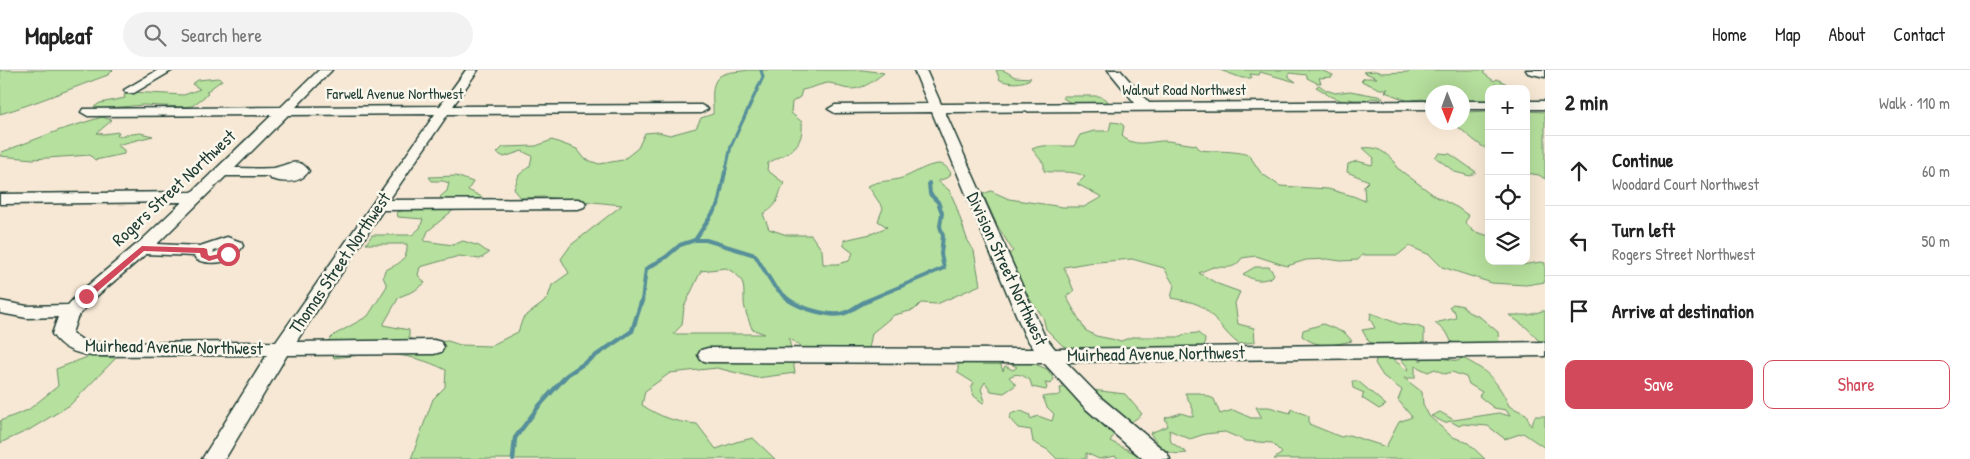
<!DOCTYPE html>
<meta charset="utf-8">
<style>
:root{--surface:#fff;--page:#f2f2f2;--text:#222;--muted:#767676;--line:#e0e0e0;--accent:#d1495b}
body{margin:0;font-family:"Patrick Hand",sans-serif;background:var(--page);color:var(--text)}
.controls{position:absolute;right:15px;top:15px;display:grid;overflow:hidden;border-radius:10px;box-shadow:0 5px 20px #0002}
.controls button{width:45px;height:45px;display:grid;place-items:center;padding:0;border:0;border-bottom:1px solid var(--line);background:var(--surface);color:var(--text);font:25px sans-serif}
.compass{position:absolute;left:1425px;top:15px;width:45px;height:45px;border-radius:50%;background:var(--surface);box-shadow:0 5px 20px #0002;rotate:179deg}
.stop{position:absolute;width:15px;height:15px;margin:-11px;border:4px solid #d1495b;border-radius:50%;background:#fff}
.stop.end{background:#d1495b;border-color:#fff;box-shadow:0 1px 5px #0008}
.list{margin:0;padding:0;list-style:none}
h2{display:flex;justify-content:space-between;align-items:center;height:65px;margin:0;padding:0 20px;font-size:21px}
h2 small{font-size:16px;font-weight:400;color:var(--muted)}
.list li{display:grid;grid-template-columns:32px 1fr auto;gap:15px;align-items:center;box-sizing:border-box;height:70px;padding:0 20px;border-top:1px solid var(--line)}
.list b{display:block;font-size:19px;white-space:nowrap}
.list p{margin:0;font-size:16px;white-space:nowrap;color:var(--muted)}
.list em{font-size:16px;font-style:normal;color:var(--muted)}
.actions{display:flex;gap:10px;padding:15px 20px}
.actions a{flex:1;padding:11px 0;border:1px solid var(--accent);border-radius:10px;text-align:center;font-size:18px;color:var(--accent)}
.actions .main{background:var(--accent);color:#fff}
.icon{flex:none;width:28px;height:28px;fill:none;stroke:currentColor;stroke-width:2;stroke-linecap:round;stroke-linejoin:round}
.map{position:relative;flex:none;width:1545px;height:389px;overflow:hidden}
header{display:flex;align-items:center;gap:30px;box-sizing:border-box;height:70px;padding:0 25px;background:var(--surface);border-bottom:1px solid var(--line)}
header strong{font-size:24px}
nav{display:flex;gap:28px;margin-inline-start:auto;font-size:18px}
.search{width:350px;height:45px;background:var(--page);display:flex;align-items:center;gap:12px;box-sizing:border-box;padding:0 18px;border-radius:28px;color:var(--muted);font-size:19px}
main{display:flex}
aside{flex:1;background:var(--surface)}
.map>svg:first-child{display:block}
.green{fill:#b6e09d;stroke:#6a8e68;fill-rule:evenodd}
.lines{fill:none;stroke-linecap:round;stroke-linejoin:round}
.stream-far2{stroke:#578f9a;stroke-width:3}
.stream-far1{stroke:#578f9a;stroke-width:4}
.stream{stroke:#578f9a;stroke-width:4.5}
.minor-casing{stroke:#1f3d34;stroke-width:3}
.minor{fill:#fbf7ec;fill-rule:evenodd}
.route{fill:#d1495b}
.labels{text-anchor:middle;stroke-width:5;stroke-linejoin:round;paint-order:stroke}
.far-street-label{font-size:15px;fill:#1f3d34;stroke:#fbf7ec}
.street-label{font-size:18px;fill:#1f3d34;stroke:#fbf7ec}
</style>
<header>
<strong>Mapleaf</strong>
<div class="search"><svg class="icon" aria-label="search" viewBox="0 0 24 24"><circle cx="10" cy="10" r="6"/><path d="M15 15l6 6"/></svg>Search here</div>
<nav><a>Home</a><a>Map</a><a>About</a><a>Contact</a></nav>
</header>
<main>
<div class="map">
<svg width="1545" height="389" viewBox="0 0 1545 389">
<rect width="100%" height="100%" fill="#f6e8d4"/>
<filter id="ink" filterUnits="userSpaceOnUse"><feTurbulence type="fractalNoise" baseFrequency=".02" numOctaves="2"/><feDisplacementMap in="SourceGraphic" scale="10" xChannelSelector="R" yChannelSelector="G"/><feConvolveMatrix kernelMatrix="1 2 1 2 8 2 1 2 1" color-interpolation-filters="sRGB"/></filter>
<g filter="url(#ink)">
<g class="green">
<path d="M0,0H113L108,5C72,18 37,33 0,44Z"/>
<path d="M748,0H863L884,3C872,12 860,22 844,18C838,17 835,13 829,13C823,13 809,19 802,20L800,27L792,32L791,43L802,52C804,78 789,82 768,93L767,100L784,113C776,128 780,135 763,144L769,159L787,165H811L822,180L823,194H838L849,191L853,183L844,176V170L871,164L887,157L878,151L883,138L868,116C879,110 890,112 902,108C912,105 927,94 939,94C945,94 948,99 951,103L949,107L938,111L949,120L955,133L967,169L974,181L980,215L937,234L921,233L914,240L894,245L872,263L869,279C847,281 825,278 803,278L789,268L795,303L757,308L717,298L670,303L645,321L642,335C660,347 675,352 697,354L716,379L736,372L753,368L775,389H411L433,329L445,317L446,300C406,280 377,283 334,288L329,270L334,265L368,246L387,216L383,207L385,200C399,194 408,190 407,174H366L372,165H412L420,158L423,149L398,147L397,142L443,131L440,127L447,121L449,113L443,111H432L429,107L456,106L473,112L468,120L482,127L483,137L452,141L428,161L424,171L453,175L463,171L479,176L489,183L480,189L459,186L420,197L418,205L425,213L414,221L399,227L383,255L409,260V268L426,273L448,271L460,275L490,276L518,262L523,248L543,233L548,227L552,215L569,203L561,189L571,175L622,135L544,127L521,128L514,119L519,105L530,96L532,86L522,81L504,87L497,83L503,77L536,76L552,70L577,79L585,89L599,94L623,90L638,78L645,63L658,62L670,65L696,58L701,48L713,44C714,31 708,10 724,4C731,1 741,2 748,0ZM726,198C744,208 744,212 744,231C744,240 749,250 752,259L765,264H673L682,255L684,237L701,201Z"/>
<path d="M996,0H1003L1015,7L1031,8C1024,14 1009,14 1000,10Z"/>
<polygon points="1220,0 1320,0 1333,5 1332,7 1319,8 1321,13 1317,13 1307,8 1307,5 1289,3 1289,7 1296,12 1260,2 1259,5 1250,4 1252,8 1242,8"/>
<polygon points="1411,0 1480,0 1485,1 1483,3 1494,11 1497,9 1511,16 1495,14 1504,19 1489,19 1489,31 1474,30 1468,33 1463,32 1462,22 1432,22 1432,32 1423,29 1412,30 1411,32 1385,22 1388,19 1380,19 1361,11 1364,8 1377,8 1363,2 1376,1 1381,3 1409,2"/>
<polygon points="218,8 222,10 206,22 208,24 192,36 182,37 143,35 98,39 94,37 100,33 125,28 124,25 131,22 184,25 200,19 192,14 198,10"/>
<polygon points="1319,15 1326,20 1335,23 1350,21 1383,27 1382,29 1371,28 1369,30 1354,30 1349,29 1350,31 1343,31 1327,25 1326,23 1316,17"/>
<polygon points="1063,26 1099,26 1107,30 1108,33 1071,33 1063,28"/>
<path d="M1489,41V80C1477,75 1464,60 1452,53L1462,52L1463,42Z"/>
<polygon points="1526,41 1545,42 1545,109 1539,105 1526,103"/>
<polygon points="102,47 112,50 97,63 103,64 119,62 117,66 140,63 153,66 117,75 124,80 124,84 95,90 90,85 33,89 0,86 2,82 60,60"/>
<path d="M1111,52L1120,53L1124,56L1122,66C1136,79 1152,70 1168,71C1177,72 1187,74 1196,75L1200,80C1216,82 1233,80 1249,85L1261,103L1280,116L1328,119L1353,126L1365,131L1364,116L1369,111L1347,102L1348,94L1357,91L1372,95L1374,88L1363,78C1378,76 1384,82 1395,92L1396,97L1435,126L1458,138L1469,146L1465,152L1473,161L1489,166V191H1512L1521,195L1541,192L1545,193V212L1526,215L1492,213L1442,197L1430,185L1409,176L1398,185H1362L1358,190L1341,191L1327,189L1306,190L1287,196L1256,186L1242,188C1234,200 1227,197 1214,197C1209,198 1204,201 1199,203L1218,214L1240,222L1235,233L1238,254L1254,258L1255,272L1239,274C1224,264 1215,244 1199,235C1191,231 1180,230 1171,228L1174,215L1164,198L1132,189L1087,193L1064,197L1074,221L1066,226L1085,260L1096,266L1121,271L1132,267H1181L1186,264L1198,263L1205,269L1204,278L1085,283L1063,276L1046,259L1043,247L1026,224L1005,187L1013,181L997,155L983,124L991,121L1009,129L1063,137H1084L1102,127L1077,114L1085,107C1074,99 1057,104 1044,101V94L1032,79C1044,73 1060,77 1074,76L1080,65L1094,61H1109Z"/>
<polygon points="1439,83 1450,84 1476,102 1470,106 1455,102 1435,87"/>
<path d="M1255,197H1269L1274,204L1272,207C1260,212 1254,211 1243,204Z"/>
<polygon points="1453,234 1463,236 1468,242 1480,247 1498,262 1499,274 1457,276 1451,271 1447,263 1435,253 1456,248 1455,242 1449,237"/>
<polygon points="1542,241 1545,241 1545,272 1539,271 1527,258 1509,245 1529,245"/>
<polygon points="1371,243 1399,254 1417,256 1424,259 1424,275 1416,273 1388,276 1369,272 1362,260 1375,258 1370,249"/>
<path d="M1323,254L1345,263L1352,271C1332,275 1319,279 1302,266L1303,260Z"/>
<path d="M1378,284L1394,290L1408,301L1407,296L1398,286H1415L1421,291L1422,289L1429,286L1458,291L1462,288C1486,299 1498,311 1509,336L1526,344L1531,356L1535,346H1545V378L1523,363L1505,369L1488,356L1463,354L1459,356L1450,351L1445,353L1431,346L1440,342L1454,350L1499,343L1510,346L1506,340L1494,338L1479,326L1482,322L1469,314L1466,307L1452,302L1445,304L1435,299L1428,302L1415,296V308H1404L1422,322L1423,334L1429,346L1451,366L1468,373L1485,389H1274L1282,383L1272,373L1246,371L1225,362L1205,364L1190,369L1169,360L1171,372L1187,383C1167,386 1161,379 1150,363L1168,356L1165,348L1181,343L1193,347V339L1185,323H1200L1214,329L1220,344L1233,340L1251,348H1262L1256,337H1269L1290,343L1291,339L1309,346V354L1341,367L1349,365L1386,377L1399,352L1412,347L1398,330L1402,320L1383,306L1375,293Z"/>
<polygon points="90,286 116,288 70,335 29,360 0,373 0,351 28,340 58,316 56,299"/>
<path d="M966,289L1000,293L1003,301L1005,296L1013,300L1017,297L1007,292H1034L1037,295L1047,299L1054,309L1051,314L1045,313L1047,317L1046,320L1032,317L1030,310C1022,305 1018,302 1009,307L1016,315L1004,323L991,321L985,312L981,319L985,331L983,333L974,326L971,318L974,313L958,303V294Z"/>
<polygon points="1352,311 1358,311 1386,335 1379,339 1362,328 1364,323 1353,318"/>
<path d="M1067,317L1073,322L1076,330L1080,329L1092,320L1125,324L1142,344C1131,354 1117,358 1110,371L1140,386L1143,389H1118L1116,386L1099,389L1086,383V389H1057L1048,380L1033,372L1031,360L1018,358L1009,348L1012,343L1021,341L1030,345V349L1038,346L1052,351L1054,344L1047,337L1043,327C1049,325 1055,327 1061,324L1060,318Z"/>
</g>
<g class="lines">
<polyline class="stream-far2" points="725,104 731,76 763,7 761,0"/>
<g class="stream-far1">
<polyline points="695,170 706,170 755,185 774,216 790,231"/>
<polyline points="642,231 646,199 666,187 680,175 695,170 718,135 725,102"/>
<polyline points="866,231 944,198 941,184 943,166 940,156 942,143 938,132 930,124 929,113"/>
</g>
<g class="stream">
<path d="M789,230C800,238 831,248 845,243C853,240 860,233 870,230"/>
<polyline points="513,389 515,368 539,336 567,305 632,261 642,230"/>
</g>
<defs>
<g id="minor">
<polygon points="158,0 173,0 134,23 126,23 124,20"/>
<path d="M319,0H332L296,37L440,36L466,0H478L453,36L701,35L708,39L701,43L448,44L389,130L578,129L584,131L586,134L584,137L578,139L383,140L296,272L434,270L441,272L444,277L441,282L434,284L287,285L225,389H202L267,285L92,286C75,283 62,279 52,264L58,247L27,248L0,243V231L27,236L68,235L80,222L144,168L182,132L0,134V124L192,122L272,45L88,46L81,42L83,39L281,37ZM435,44L276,272L97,273L84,271L72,263L77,248L92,230L146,184L194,186L197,190C216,196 232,193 243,176L241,172L227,167L200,176L157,174L226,106H269L271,109C285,113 300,114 309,101C299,86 288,95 274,98C262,99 247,98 235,98L288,45ZM224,178L213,183L214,181Z"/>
<polygon points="914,0 926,0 941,34 1135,33 1108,0 1120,0 1149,33 1432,31 1432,39 945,42 1044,265 1055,279 1545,272 1545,286 1066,292 1100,327 1167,383 1170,389 1143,389 1085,338 1044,293 708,292 701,290 698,285 701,280 708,278 1034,279 1025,266 932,42 835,43 828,39 835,35 928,34"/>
<polygon points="1526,0 1545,0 1545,7 1528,3"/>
<rect x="1462" y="31" width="27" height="8"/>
<rect x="1526" y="31" width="19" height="8"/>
</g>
</defs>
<use href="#minor" class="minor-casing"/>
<use href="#minor" class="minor"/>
</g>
</g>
<polygon class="route" points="142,176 204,178 207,179 208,185 210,186 228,182 232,184 209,191 201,187 200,183 144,181 90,228 83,228 83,225"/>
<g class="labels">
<g class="far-street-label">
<text x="1184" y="25">Walnut Road Northwest</text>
<text x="395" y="29">Farwell Avenue Northwest</text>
</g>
<g class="street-label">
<text transform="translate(174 118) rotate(-43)" y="6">Rogers Street Northwest</text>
<text transform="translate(340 193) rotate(-56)" y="6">Thomas Street Northwest</text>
<text transform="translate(1007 199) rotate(65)" y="6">Division Street Northwest</text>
<text transform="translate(174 277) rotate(1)" y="6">Muirhead Avenue Northwest</text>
<text transform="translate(1156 284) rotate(-1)" y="6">Muirhead Avenue Northwest</text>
</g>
</g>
</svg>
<div class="controls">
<button>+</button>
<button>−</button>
<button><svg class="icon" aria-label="locate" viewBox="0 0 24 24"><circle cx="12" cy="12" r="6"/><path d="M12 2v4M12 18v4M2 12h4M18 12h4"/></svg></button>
<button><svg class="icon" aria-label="layers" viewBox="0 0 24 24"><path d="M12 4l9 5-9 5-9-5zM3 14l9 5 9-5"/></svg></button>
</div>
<svg class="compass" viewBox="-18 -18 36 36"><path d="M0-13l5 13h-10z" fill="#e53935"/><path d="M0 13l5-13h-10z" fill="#767676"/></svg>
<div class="stop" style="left:228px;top:184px"></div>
<div class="stop end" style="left:86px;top:226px"></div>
</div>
<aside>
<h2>2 min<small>Walk · 110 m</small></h2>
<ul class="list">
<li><svg class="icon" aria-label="ahead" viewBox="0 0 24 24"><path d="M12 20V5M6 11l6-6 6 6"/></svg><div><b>Continue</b><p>Woodard Court Northwest</p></div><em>60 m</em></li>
<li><svg class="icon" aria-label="left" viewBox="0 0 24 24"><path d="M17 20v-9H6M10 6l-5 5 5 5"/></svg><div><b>Turn left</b><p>Rogers Street Northwest</p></div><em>50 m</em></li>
<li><svg class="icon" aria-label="arrive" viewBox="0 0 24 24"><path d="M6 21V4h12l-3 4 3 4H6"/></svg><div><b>Arrive at destination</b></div></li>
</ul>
<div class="actions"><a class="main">Save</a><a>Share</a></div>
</aside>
</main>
